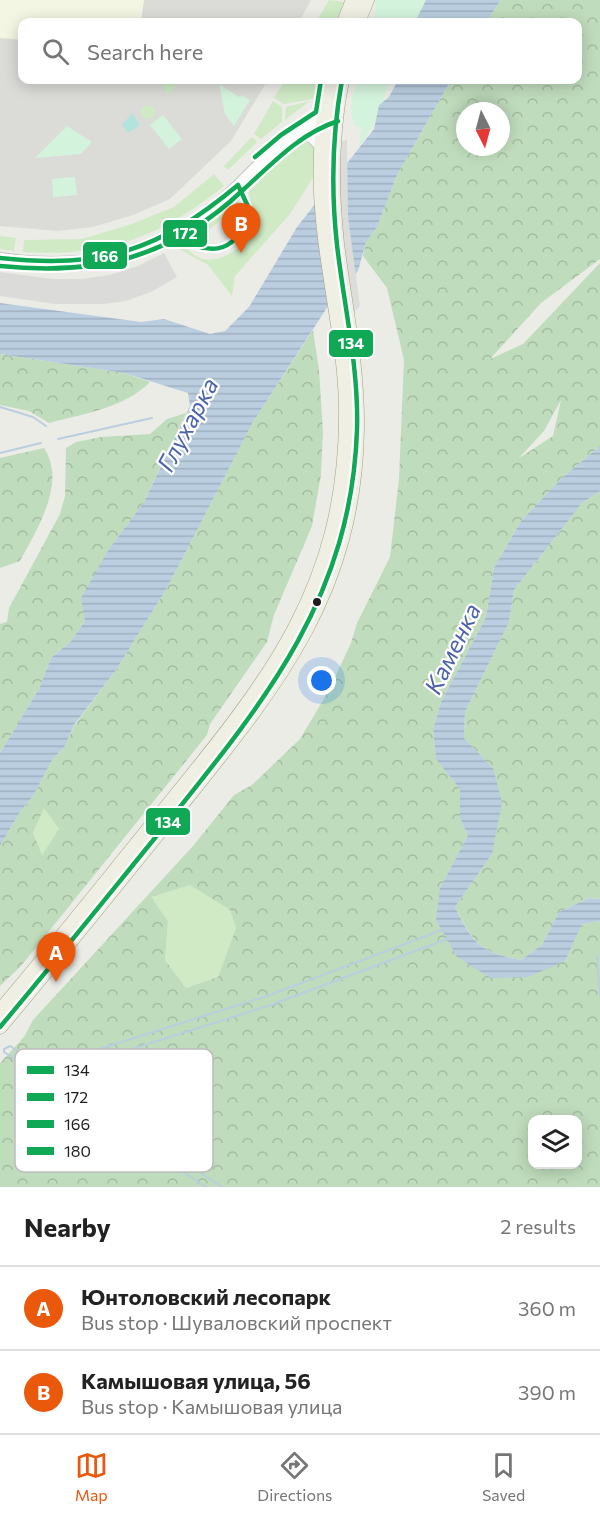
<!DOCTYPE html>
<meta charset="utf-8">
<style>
:root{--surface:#fff;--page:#f2f2f2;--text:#222;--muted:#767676;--line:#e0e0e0;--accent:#ea580c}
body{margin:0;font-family:Commissioner,sans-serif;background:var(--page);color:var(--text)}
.controls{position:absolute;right:18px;bottom:18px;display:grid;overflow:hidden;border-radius:12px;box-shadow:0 3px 15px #0003}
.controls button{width:54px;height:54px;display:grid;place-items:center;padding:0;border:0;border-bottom:2px solid var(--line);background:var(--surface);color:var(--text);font:30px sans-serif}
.compass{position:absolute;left:456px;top:102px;width:54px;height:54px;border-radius:50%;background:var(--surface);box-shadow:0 3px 15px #0003;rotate:174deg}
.you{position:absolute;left:322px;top:681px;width:21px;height:21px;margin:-15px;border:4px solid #fff;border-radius:50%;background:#1a73e8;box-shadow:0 0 0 9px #1a73e833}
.badge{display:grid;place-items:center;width:39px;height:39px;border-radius:50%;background:var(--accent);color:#fff;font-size:20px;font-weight:700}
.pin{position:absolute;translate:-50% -50px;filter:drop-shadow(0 2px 3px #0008)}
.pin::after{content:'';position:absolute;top:32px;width:21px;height:18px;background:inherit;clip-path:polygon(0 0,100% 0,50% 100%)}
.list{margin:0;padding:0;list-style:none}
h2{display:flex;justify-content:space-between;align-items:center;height:78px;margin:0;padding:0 24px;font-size:26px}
h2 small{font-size:20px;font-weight:400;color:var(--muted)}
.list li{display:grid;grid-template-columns:39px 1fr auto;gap:18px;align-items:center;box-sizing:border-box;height:84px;padding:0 24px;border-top:2px solid var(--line)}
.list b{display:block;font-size:22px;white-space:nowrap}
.list p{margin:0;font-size:20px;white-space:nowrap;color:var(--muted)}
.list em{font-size:20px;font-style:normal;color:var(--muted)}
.icon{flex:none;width:33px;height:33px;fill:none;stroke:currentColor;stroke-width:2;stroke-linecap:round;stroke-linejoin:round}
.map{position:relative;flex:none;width:600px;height:1187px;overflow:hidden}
.search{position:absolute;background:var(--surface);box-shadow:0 3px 15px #0003;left:18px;right:18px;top:18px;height:66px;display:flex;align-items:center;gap:15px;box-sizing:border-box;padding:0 21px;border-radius:12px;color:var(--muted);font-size:22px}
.sheet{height:246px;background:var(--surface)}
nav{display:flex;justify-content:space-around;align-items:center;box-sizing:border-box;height:84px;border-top:2px solid var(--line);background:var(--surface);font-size:16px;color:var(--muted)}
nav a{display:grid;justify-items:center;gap:3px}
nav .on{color:var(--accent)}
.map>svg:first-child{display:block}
.residential{fill:#dbdbd8}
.education{fill:#f2f6e2}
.grass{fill:#cfeac5}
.forest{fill:url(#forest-crowns);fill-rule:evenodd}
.park{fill:#d4f3dd}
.pitch{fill:#b2e4db}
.parking{fill:#dbdbd9}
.water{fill:url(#water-rules)}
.pier{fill:#dcdcda}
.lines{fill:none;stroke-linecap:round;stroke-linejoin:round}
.stream{stroke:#bacee0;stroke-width:2}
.minor-casing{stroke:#c5c5c3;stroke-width:12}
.major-casing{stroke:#a2a083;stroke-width:15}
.minor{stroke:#fcfcfb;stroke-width:10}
.major{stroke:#f0efe4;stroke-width:14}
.bus-1-casing{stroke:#fff;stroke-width:9}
.bus-2-casing{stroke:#fff;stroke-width:9}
.bus-3-casing{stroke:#fff;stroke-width:9}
.bus-4-casing{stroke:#fff;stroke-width:9}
.bus-1{stroke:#10a855;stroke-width:4.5}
.bus-2{stroke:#10a855;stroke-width:4.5}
.bus-3{stroke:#10a855;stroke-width:4.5}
.bus-4{stroke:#10a855;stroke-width:4.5}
.bus-dot{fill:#1e1e1e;stroke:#fff;stroke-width:2}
.labels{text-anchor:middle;stroke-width:4.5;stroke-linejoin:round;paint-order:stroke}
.water-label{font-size:24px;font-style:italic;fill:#4b62ad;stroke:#fff}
.key{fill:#fff;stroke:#bcbcbc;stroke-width:1.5}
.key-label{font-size:16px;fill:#1e1e1e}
.line-badge{stroke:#fff;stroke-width:2}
.badge-label{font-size:16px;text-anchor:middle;font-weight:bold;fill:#fff}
</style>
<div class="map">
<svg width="600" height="1187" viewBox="0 0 600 1187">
<defs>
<pattern id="forest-crowns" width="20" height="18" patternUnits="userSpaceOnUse" patternTransform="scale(1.5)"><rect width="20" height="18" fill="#bfdcbc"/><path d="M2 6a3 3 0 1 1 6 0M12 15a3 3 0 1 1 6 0" fill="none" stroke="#a4bca1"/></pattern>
<pattern id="water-rules" width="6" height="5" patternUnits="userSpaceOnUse" patternTransform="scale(1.5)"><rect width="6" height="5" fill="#bacee0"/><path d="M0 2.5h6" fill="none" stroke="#9fb0c0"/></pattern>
</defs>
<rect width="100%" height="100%" fill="#ecece7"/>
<polygon class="residential" points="0,0 311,0 299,22 22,22 22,80 268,80 231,141 170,199 133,215 93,227 57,231 0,226"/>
<polygon class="education" points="0,0 144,0 141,22 22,22 22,40 0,38"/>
<g class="grass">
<polygon points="329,0 344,2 336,22 316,22"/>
<polygon points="165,80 176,85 168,96 161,83"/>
<polygon points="285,80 321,80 317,98 284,104 274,98"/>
<polygon points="273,101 282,107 282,122 261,139 254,134"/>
<polygon points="310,101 285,120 286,107"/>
<circle cx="148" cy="112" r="7"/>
<polygon points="252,137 257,142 228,170 224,166"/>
<path d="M306,139L316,148L313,177L308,186L290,214L235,276L232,296L208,265L172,245L180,244C189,249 193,257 203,259C223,264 253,242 255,222C256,210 246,201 249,191C251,177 293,143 306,139Z"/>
<path d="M214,174L224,186C159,238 106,257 23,252L24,240L82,239L132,224L174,207Z"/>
<polygon points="236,199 240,203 239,207 196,239 190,238 188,236"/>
<polygon points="0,236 16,238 14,251 0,249"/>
<polygon points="44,807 59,829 42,856 33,834"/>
<polygon points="190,885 230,910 236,928 218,977 186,988 165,960 168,921 150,897"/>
</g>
<g class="forest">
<path d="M501,0H600V259L541,303L490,359L523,344L600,263V446L561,479L521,521L494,568L486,617L441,702L433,729L436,758L460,789V819L468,835L440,888L491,978L565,961L582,924L600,921V1187H0V1063L24,1037L33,1020L193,846L234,795L252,785L300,739L328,692L351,643L357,623L390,557L399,479L404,360L387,288L363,256L366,242L377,227L397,175L451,80H578V22H486ZM465,111H501V147H465ZM561,400L553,436L519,458L544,431ZM190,885L230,910L236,928L218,977L186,988L165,960L168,921L151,897ZM532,1120H578V1164H532Z"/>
<path d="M313,330L319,370L323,432L321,475L312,526L274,615L267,642L210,724L207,735L21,966L0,986V846L20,812L33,796L52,760L65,746L74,726L116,670L167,588L253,422ZM44,808L59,829L42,855L33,833Z"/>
<path d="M0,354L124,373L150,382C125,408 82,414 49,423L29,411L0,405Z"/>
<polygon points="186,413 144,502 109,549 85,621 71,641 51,658 39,689 0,753 0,624 7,622 9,608 60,514 65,496 66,448 76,442 101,437 150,434 167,419"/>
<path d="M44,448C67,483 37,529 20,561L0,568V458Z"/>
<path d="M600,491V899L589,898L559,912L542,945L521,960C480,952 474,944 455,907L492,854L493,768L464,738L465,712L509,622L514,590L582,503Z"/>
</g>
<g class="park">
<polygon points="373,0 428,0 418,22 374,22 376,6"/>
<path d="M360,80H391C380,105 378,124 359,146L361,128L354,125C349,108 351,94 360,80Z"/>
<polygon points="219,84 239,97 242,95 250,100 234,126 225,114"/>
<polygon points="163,115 182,139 169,149 150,125"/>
<polygon points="67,126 92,142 81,154 35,158"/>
<polygon points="75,177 77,195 53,197 52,179"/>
</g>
<polygon class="pitch" points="132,113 140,125 128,133 122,125"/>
<polygon class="parking" points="164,253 177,277 151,292 126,301 104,304 55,304 0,296 0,272 53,279 81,279 110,275 138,266"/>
<g class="water">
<polygon points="426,0 501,0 486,22 415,22"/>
<polygon points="398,80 451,80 397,175 377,227 366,242 358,271 328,306 253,422 167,588 116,670 74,725 65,746 52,760 33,796 20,812 0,846 0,753 39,689 51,658 71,641 85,621 81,598 109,549 144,502 190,406 188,393 124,373 0,354 0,303 141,322 164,319 210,334 225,331 249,307 297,227 374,129 379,105 389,97"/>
<path d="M600,446V491L582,503L514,590L509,622L465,712L464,738L493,768L502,802L492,854L455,907C473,944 480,952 521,960L542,945L559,912L589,898L600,899V921L582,924L565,961L528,977L491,978L457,957L436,920L440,888L468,835L460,819V789L436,759L433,729L441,702L486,617L494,568L521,521L561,479Z"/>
</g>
<polygon class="pier" points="347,140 348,217 360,306 332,336 316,224 314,148"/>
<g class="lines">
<g class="stream">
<polyline points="0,407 33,417 46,426"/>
<polyline points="58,439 152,418"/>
<polyline points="0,453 41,443"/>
<polyline points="597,957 600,995"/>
<polyline points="42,1067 267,996 442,930"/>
<polyline points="53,1074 271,1005 447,939"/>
<polyline points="206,1187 4,1052 4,1049 10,1046 222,1187"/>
</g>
<defs>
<g id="minor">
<polyline points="295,134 311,137 321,147"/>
<path d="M0,258C93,272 171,251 239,184C261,162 297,123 329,116"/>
</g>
<g id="major">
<polyline points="344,22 353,0"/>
<polyline points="358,22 367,0"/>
<path d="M0,1011C53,948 104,884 156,820C261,690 345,596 346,418C347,352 329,286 323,220C318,174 321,126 329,80"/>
<path d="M0,1027C57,959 113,889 169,820C269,695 354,600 357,430C358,367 345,306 337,244C331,189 331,134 342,80"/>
</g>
</defs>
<use href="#minor" class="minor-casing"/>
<use href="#major" class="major-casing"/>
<use href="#minor" class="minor"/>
<use href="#major" class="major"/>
<defs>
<path id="bus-1" d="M0,1027C54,963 106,898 159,833C261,706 351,601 357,430C359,368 344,306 337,245C331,190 332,135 342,80"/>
<path id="bus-2" d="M0,266C97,276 171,258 243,190C273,163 299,134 338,121"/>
<path id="bus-3" d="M0,258C102,269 159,251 238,185L251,213C232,259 209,254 169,235"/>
<polyline id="bus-4" points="255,157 281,135 316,112 321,80"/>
</defs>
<use href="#bus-1" class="bus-1-casing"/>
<use href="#bus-2" class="bus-2-casing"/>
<use href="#bus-3" class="bus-3-casing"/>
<use href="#bus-4" class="bus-4-casing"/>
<use href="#bus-1" class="bus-1"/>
<use href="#bus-2" class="bus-2"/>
<use href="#bus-3" class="bus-3"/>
<use href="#bus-4" class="bus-4"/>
</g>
<circle class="bus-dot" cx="317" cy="602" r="5"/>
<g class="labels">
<g class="water-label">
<text transform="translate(188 425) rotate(-62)" y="8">Глухарка</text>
<text transform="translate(453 649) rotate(-64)" y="8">Каменка</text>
</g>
</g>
<rect x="15" y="1049" width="198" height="123" rx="9" class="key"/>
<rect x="27" y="1066" width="27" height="8" fill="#10a855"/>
<rect x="27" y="1093" width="27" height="8" fill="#10a855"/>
<rect x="27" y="1120" width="27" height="8" fill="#10a855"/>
<rect x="27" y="1147" width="27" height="8" fill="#10a855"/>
<g class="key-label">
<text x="64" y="1076">134</text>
<text x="64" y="1103">172</text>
<text x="64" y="1130">166</text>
<text x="64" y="1157">180</text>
</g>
<g class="line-badge">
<rect x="162" y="219" width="46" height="29" rx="6" fill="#10a855"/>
<rect x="82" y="241" width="46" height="29" rx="6" fill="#10a855"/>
<rect x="328" y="329" width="46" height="29" rx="6" fill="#10a855"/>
<rect x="145" y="807" width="46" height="29" rx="6" fill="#10a855"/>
</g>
<g class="badge-label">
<text x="185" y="239">172</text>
<text x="105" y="262">166</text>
<text x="351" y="349">134</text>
<text x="168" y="828">134</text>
</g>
</svg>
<div class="controls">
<button><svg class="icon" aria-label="layers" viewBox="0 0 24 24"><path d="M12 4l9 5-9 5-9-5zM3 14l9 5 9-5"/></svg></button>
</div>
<svg class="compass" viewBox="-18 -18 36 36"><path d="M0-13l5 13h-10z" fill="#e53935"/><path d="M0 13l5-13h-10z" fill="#767676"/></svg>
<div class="you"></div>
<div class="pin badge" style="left:56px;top:982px">A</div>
<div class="pin badge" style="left:241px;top:253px">B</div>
<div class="search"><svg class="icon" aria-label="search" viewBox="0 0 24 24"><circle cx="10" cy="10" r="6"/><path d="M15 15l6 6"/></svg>Search here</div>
</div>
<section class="sheet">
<h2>Nearby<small>2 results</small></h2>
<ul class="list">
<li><span class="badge">A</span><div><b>Юнтоловский лесопарк</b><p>Bus stop · Шуваловский проспект</p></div><em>360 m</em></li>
<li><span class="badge">B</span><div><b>Камышовая улица, 56</b><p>Bus stop · Камышовая улица</p></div><em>390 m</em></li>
</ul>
</section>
<nav>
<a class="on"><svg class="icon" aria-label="map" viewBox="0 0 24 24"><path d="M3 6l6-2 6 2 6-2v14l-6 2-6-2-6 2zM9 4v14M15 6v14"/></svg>Map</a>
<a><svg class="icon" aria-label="directions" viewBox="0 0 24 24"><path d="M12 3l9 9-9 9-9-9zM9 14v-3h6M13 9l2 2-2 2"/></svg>Directions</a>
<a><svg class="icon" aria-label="saved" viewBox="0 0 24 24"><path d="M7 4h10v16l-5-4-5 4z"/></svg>Saved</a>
</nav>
